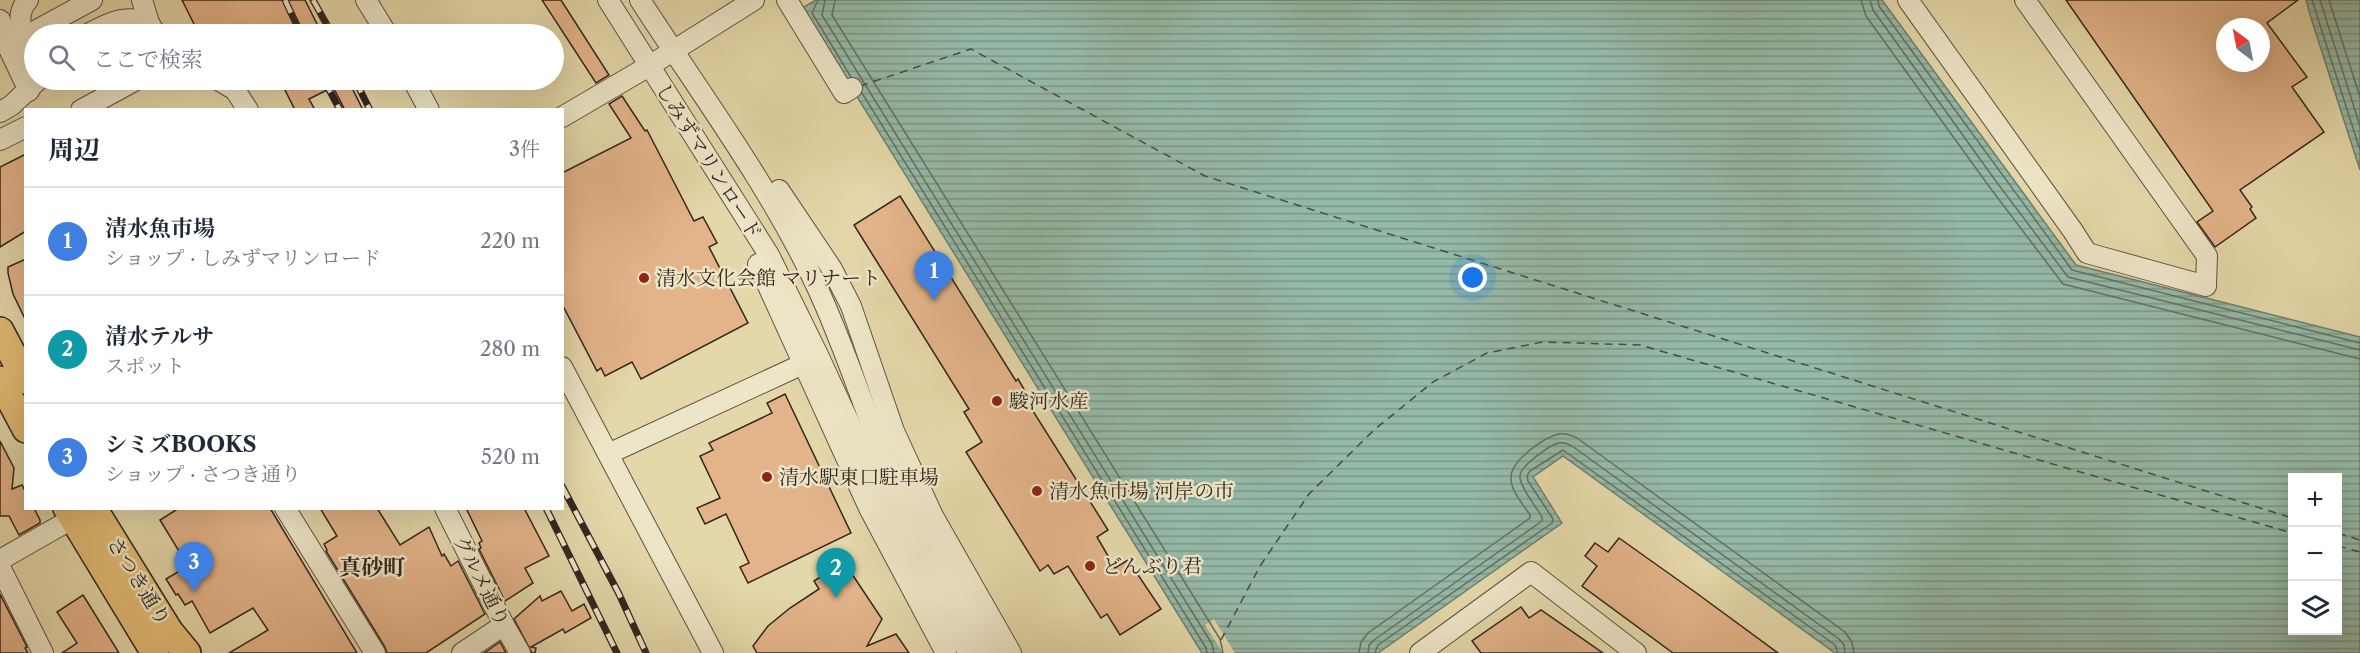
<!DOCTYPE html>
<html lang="ja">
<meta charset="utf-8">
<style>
:root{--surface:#fff;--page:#f2f2f3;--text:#1f2937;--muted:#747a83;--line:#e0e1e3;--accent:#2563eb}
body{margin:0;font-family:"Libre Caslon Text","Noto Serif JP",serif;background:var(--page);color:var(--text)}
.controls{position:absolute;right:18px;bottom:18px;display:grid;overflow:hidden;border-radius:0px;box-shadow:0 6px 24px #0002}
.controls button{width:54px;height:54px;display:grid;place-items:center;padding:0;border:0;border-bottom:2px solid var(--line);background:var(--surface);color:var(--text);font:30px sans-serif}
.compass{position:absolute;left:2216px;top:18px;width:54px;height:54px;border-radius:50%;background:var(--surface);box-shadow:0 6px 24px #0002;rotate:328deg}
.you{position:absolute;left:1473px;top:278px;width:21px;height:21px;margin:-15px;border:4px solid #fff;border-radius:50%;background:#1a73e8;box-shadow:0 0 0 9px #1a73e833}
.badge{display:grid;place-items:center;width:39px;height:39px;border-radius:50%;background:var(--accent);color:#fff;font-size:20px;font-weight:700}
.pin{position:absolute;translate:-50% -50px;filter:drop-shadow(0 2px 3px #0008)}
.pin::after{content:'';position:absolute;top:32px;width:21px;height:18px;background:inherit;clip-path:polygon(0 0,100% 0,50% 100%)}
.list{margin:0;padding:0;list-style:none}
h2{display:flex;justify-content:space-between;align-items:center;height:78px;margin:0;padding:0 24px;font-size:26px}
h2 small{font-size:20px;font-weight:400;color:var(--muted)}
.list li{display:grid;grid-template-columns:39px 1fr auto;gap:18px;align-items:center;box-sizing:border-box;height:108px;padding:0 24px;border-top:2px solid var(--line)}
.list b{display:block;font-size:22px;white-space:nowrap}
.list p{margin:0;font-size:20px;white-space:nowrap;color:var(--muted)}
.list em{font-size:20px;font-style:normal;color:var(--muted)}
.icon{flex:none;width:33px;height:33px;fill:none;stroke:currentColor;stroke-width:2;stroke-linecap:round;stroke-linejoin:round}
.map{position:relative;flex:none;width:2360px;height:653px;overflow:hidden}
.search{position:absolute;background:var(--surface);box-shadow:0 6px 24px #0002;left:24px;top:24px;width:540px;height:66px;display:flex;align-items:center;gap:15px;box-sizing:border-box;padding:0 21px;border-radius:33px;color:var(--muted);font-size:22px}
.panel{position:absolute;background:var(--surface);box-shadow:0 6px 24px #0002;left:24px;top:108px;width:540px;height:402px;border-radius:0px}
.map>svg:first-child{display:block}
.water{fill:url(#water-rules);stroke:#6d7f71;stroke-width:1.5;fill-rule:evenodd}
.pier{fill:#e4d7a9}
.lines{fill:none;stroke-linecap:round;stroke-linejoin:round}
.shore{stroke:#647063;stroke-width:1.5}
.ferry{stroke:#4b4b40;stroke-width:1.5;stroke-dasharray:8 6;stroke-linecap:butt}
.building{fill:#e3b389;stroke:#32261e;stroke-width:1.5;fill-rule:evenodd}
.minor-casing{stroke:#5e5241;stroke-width:22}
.highway-casing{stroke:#32261e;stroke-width:30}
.minor{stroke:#ede5c7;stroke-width:20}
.highway{stroke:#e2bc74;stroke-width:27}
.rail-casing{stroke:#32261e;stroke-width:7}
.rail{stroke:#ede5c7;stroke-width:4.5;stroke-dasharray:14;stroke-linecap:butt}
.poi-dot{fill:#8f2418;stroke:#ede5c7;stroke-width:2}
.labels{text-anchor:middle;stroke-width:5;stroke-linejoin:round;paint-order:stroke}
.street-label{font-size:20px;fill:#32261e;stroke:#ede5c7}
.poi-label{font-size:20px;fill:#32261e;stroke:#ede5c7;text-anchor:start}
.quarter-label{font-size:22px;font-weight:bold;fill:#32261e;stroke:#ede5c7}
</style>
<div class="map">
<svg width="2360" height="653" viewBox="0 0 2360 653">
<defs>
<pattern id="water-rules" width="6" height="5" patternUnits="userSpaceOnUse" patternTransform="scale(1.5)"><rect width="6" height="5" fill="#95baa8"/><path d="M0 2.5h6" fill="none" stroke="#7a9788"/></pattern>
</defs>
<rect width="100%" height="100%" fill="#e4d7a9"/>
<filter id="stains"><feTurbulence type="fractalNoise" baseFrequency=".00333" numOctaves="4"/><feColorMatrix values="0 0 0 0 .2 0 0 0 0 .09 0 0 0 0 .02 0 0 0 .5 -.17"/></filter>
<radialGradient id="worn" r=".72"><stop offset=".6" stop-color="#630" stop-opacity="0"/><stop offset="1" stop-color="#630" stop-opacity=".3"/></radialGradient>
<g class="water">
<path d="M816,0H1882L2076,265L2360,337V653H1835L1563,456L1533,477L1562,523L1378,653H1202L802,8ZM2292,478H2338V630H2292Z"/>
<polygon points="2306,0 2360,0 2360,170 2311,18"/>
</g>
<polygon class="pier" points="1214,619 1235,653 1223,653 1205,625"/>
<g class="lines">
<g class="shore">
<polyline points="818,0 812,13 851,77"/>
<polyline points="825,0 822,15 1212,644 1214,653"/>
<polyline points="835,0 832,15 1220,639 1223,653"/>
<polyline points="1861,0 1866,16 1988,185 2063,284 2360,359"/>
<polyline points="1870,0 1873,10 1995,180 2068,277 2360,350"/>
<polyline points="1878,0 1879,6 2072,270 2360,343"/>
<polyline points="2312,0 2360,150"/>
<polyline points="2320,0 2360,126"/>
<polyline points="2329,0 2360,97"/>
<polyline points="862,93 1206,648 1207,653"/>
<path d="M1359,653L1361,642L1368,633L1530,518V515C1523,504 1510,490 1511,477C1511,461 1544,437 1559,434C1566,433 1571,435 1577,438L1845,632L1852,642L1854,653"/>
<path d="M1368,653L1369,645L1374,640L1542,521V517C1537,508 1519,486 1520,476C1520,466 1549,446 1558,443C1563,442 1567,443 1572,446L1839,639L1844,645L1845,653"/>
<polyline points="1375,653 1378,645 1552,523 1553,519 1528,481 1527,476 1530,471 1563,450 1835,645 1838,653"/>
</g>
<g class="ferry">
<polyline points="860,86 971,49 1205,176 2292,518"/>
<polyline points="2338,533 2360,540"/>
<polyline points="2338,546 2360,552"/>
<polyline points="1221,640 1260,566 1309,494 1374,430 1433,382 1487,353 1543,342 1640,345 2292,533"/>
</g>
</g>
<g class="building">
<polygon points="182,0 305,0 322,34 199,34"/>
<polygon points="542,0 561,0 609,75 596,83"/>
<path d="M2066,0H2298L2267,23L2307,77L2292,87L2324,132L2240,190L2252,207L2250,209L2256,218L2215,247L2197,222L2213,211ZM2225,27H2261V63H2225Z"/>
<polygon points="280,80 348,80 363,110 345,110 333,87 309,99 315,110 295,110"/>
<polygon points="622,96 645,131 647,130 694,221 703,217 717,243 709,247 748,323 641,379 632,362 605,376 601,368 597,371 562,304 562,173 631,138 609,104"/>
<polygon points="26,154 26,231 0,247 0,167"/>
<polygon points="900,196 1016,381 1018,379 1034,406 1031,408 1108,530 1097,537 1115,568 1128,560 1161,609 1120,635 1107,614 1101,618 1068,566 1054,574 1048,565 1040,571 966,452 982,442 964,412 969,409 854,225"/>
<polygon points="26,259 26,321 13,294 8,273 8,267"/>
<polygon points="785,394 851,533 748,583 740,567 749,563 726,514 705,524 697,508 720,498 700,456 713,450 709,443 772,413 767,403"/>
<polygon points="0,441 14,468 12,489 22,485 26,493 26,508 34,508 40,520 40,523 19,535 9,516 0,516"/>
<polygon points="179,508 270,508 357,653 229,653 268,630 253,608 210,633 192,601 185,605 178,594 176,595 166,579 188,566 160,520"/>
<polygon points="320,508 377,508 400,545 429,527 442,556 444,554 451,566 458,561 485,614 426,653 387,653 385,647 326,551 327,550 324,544 337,536"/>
<polygon points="466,508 524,508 549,556 525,568 533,583 505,601 479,549 481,548 479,543 482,541"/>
<polygon points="1619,538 1695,592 1778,653 1673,653 1582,586 1597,566 1585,556 1595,543 1608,552"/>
<polygon points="844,562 882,619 867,646 896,634 909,653 757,653 753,646 768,626 790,608 819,589 814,581"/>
<polygon points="561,591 572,611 584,604 591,618 565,633 563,629 531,647 536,648 535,653 532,653 514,619 540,596 542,601"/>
<polygon points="0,594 27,647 25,648 28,653 0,653"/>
<polygon points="83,595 119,653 62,653 77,643 57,612"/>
<polygon points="1521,607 1529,618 1541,610 1603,653 1481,653 1472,641"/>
<polygon points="500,642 506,653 484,653"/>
</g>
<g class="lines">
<defs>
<g id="minor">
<path d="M28,0C11,17 27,44 34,61"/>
<polyline points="142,0 149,23"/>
<polyline points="366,0 387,34"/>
<polyline points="608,0 769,255 819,357 896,524 938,603 969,653"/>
<path d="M640,0C700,93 769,185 816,285C842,340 860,398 883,454C913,523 951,589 991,653"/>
<polyline points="787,0 844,93 852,88"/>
<polyline points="1908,0 2073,231 2087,253 2206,286 2207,256 2025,0"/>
<polyline points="0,20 9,49 29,91"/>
<path d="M88,34C109,23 125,14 149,23L156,34"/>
<polyline points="24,37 92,0"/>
<polyline points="218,80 235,90 248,110"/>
<polyline points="413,80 429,110"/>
<polyline points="81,110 136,80"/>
<polyline points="0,112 12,105 37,81"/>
<polyline points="562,117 649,66 754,0"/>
<polyline points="0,140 26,127"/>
<polyline points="779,190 832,269 851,306 894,431 933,516 1011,653"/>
<polyline points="758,264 869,508 946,653"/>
<polyline points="562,367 713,653"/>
<polyline points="608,454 803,364"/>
<polyline points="285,508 375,653"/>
<polyline points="445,508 504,625 520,653"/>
<polyline points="0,560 84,512"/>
<polyline points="0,567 43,653"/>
<polyline points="462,653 504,625"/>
<polyline points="1420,653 1531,572 1636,653"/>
</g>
<g id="highway">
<polyline points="0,331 26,380"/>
<polyline points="0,380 26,429"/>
<polyline points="67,508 155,653"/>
<polyline points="93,508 169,631 187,653"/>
</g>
</defs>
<use href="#minor" class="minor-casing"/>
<use href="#highway" class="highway-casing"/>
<use href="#minor" class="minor"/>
<use href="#highway" class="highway"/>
<defs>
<g id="rail">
<polyline points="285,0 301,34"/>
<polyline points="313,0 332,34"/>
<polyline points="324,80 340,110"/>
<polyline points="355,80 370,110"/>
<polyline points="562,486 619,594 646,653"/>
<polyline points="546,508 617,653"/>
</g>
</defs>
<use href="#rail" class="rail-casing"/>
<use href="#rail" class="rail"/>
</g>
<g class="poi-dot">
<circle cx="644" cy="278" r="6"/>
<circle cx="997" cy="401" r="6"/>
<circle cx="767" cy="477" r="6"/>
<circle cx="1037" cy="491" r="6"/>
<circle cx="1090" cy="566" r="6"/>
</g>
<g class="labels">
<g class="street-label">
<text transform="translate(709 161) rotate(58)" y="7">しみずマリンロード</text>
<text transform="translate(139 581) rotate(58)" y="7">さつき通り</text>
<text transform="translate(482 581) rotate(63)" y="7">グルメ通り</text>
</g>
<g class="poi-label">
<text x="656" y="285">清水文化会館 マリナート</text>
<text x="1009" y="408">駿河水産</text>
<text x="779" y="484">清水駅東口駐車場</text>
<text x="1049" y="498">清水魚市場 河岸の市</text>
<text x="1102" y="573">どんぶり君</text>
</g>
<g class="quarter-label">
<text x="372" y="575">真砂町</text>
</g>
</g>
<rect width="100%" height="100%" filter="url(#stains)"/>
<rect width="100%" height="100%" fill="url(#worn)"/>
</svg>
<div class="controls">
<button>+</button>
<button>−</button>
<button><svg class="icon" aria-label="layers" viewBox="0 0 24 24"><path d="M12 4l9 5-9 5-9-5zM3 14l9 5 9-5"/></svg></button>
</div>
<svg class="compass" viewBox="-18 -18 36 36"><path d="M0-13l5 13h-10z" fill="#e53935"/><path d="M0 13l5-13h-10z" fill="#747a83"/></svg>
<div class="you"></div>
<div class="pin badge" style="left:934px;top:301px;background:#3f7fe0">1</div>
<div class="pin badge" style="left:836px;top:598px;background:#0f9aa8">2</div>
<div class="pin badge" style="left:194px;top:592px;background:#3f7fe0">3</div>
<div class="search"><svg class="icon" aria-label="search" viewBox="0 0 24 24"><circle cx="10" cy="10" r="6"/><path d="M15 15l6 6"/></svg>ここで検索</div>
<section class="panel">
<h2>周辺<small>3件</small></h2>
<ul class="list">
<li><span class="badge" style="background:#3f7fe0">1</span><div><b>清水魚市場</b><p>ショップ · しみずマリンロード</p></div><em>220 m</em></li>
<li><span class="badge" style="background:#0f9aa8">2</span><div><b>清水テルサ</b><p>スポット</p></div><em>280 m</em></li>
<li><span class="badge" style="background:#3f7fe0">3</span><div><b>シミズBOOKS</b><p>ショップ · さつき通り</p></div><em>520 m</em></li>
</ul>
</section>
</div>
